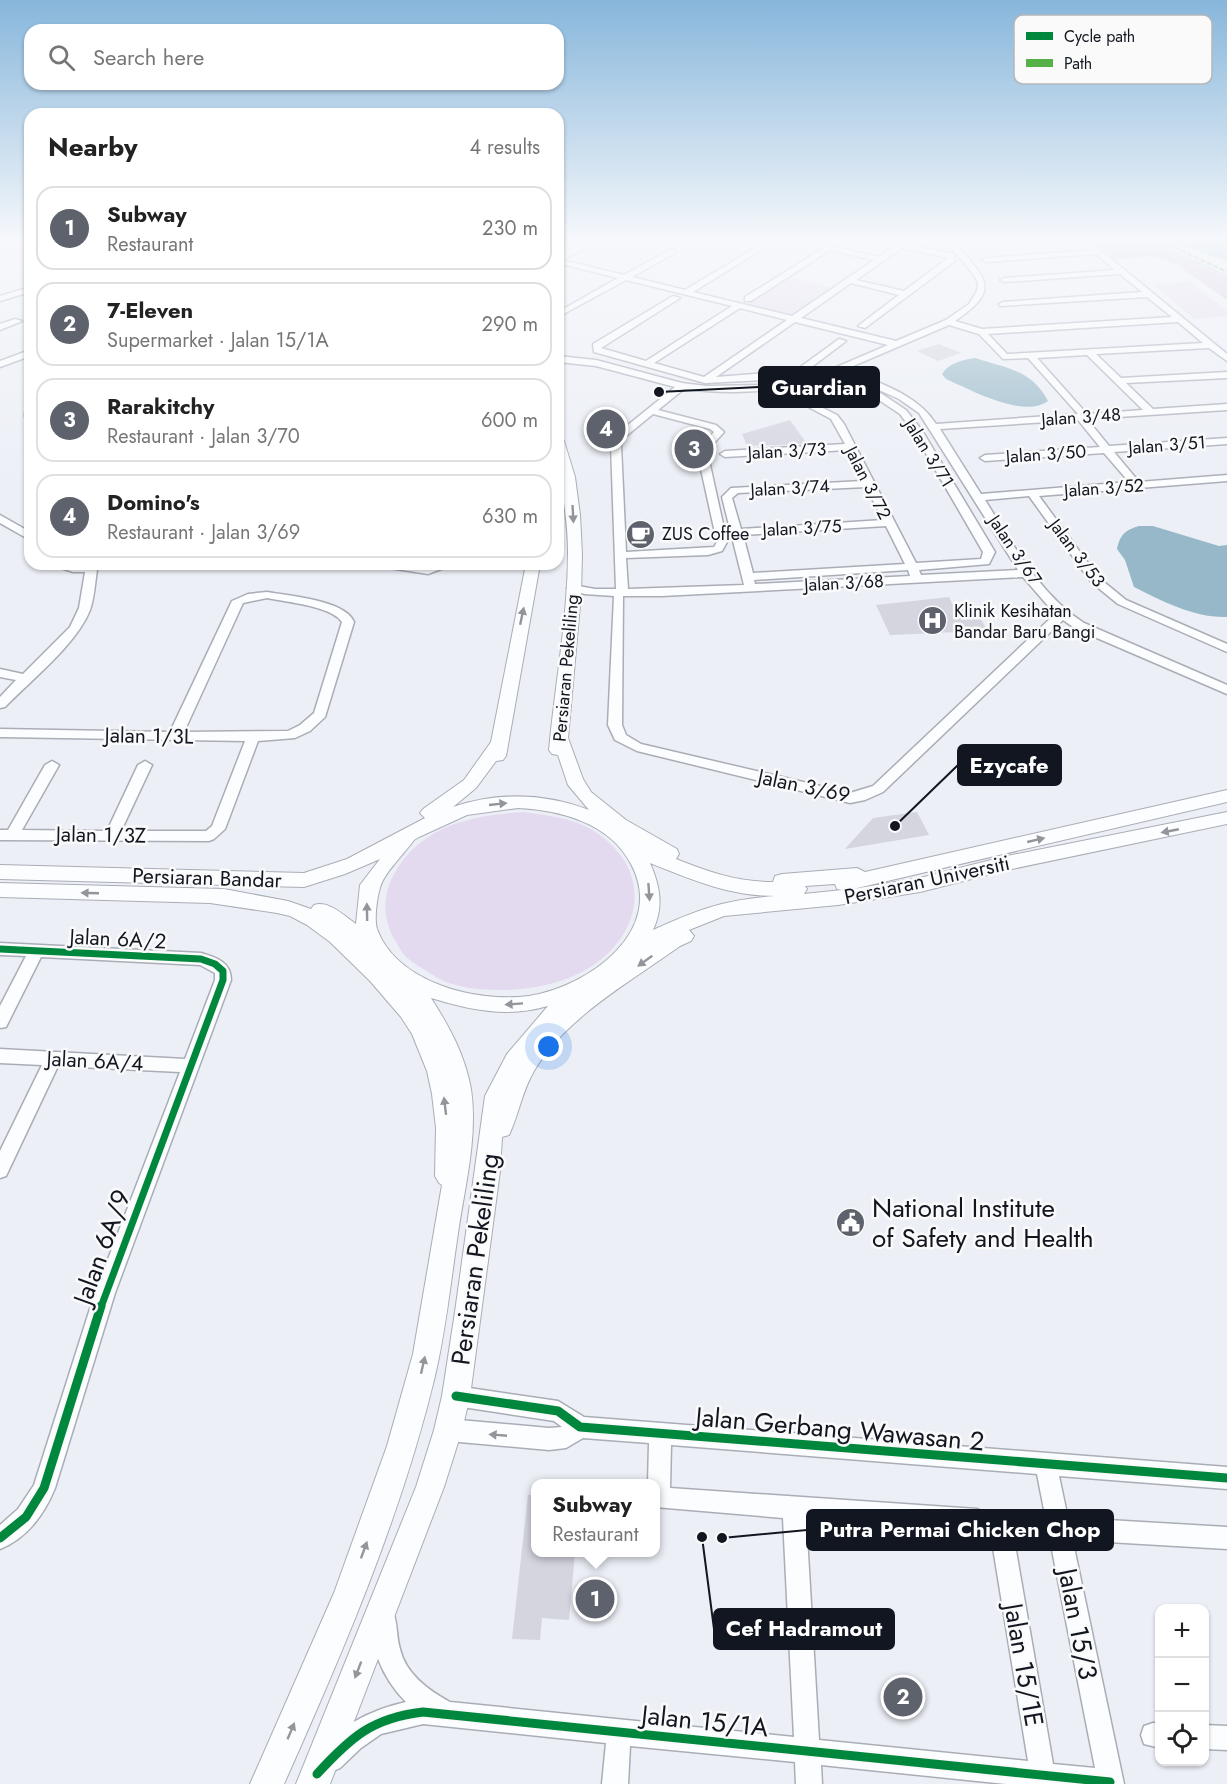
<!DOCTYPE html>
<meta charset="utf-8">
<style>
:root{--surface:#fff;--page:#f2f2f2;--text:#222;--muted:#767676;--line:#e0e0e0;--accent:#5e626c}
body{margin:0;font-family:Jost,sans-serif;background:var(--page);color:var(--text)}
.controls{position:absolute;right:18px;bottom:18px;display:grid;overflow:hidden;border-radius:12px;box-shadow:0 2px 4px #0004}
.controls button{width:54px;height:54px;display:grid;place-items:center;padding:0;border:0;border-bottom:2px solid var(--line);background:var(--surface);color:var(--text);font:30px sans-serif}
.you{position:absolute;left:549px;top:1047px;width:21px;height:21px;margin:-15px;border:4px solid #fff;border-radius:50%;background:#1a73e8;box-shadow:0 0 0 9px #1a73e833}
.badge{display:grid;place-items:center;width:39px;height:39px;border-radius:50%;background:var(--accent);color:#fff;font-size:20px;font-weight:700}
.pin{position:absolute;translate:-50% -50%;border:3px solid #fff;box-shadow:0 2px 6px #0006}
.popup{position:absolute;left:531px;top:1479px;width:129px;height:78px;box-sizing:border-box;display:grid;place-content:center;border-radius:12px;background:var(--surface);filter:drop-shadow(0 2px 4px #0005);font-size:20px;white-space:nowrap;color:var(--muted)}
.popup b{font-size:22px;color:var(--text)}
.popup::after{content:'';position:absolute;left:50%;top:100%;margin-left:-12px;border:12px solid transparent;border-top-color:var(--surface)}
.list{margin:0;padding:0;list-style:none}
h2{display:flex;justify-content:space-between;align-items:center;height:78px;margin:0;padding:0 24px;font-size:26px}
h2 small{font-size:20px;font-weight:400;color:var(--muted)}
.list li{display:grid;grid-template-columns:39px 1fr auto;gap:18px;align-items:center;box-sizing:border-box;height:84px;margin:0 12px 12px;padding:0 12px;border:2px solid var(--line);border-radius:18px}
.list b{display:block;font-size:22px;white-space:nowrap}
.list p{margin:0;font-size:20px;white-space:nowrap;color:var(--muted)}
.list em{font-size:20px;font-style:normal;color:var(--muted)}
.icon{flex:none;width:33px;height:33px;fill:none;stroke:currentColor;stroke-width:2;stroke-linecap:round;stroke-linejoin:round}
.map{position:relative;flex:none;width:1227px;height:1784px;overflow:hidden}
.search{position:absolute;background:var(--surface);box-shadow:0 2px 4px #0004;left:24px;top:24px;width:540px;height:66px;display:flex;align-items:center;gap:15px;box-sizing:border-box;padding:0 21px;border-radius:18px;color:var(--muted);font-size:22px}
.panel{position:absolute;background:var(--surface);box-shadow:0 2px 4px #0004;left:24px;top:108px;width:540px;height:462px;border-radius:18px}
.map>svg:first-child{display:block}
.green{fill:#e3daef}
.forest{fill:#d0c5dc}
.water{fill:#97b8c8}
.building{fill:#d4d5df}
.lines{fill:none;stroke-linecap:round;stroke-linejoin:round}
.minor-casing{stroke:#a9adb6;stroke-width:3}
.major-casing{stroke:#a9adb6;stroke-width:2}
.minor{fill:#fcfdfe;fill-rule:evenodd}
.major{fill:#fcfdfe;fill-rule:evenodd}
.quiet{stroke:#54b145;stroke-width:2;stroke-dasharray:5 2;stroke-linecap:butt}
.cycleway-far1-casing{stroke:#fafafa;stroke-width:10}
.cycleway-casing{stroke:#fafafa;stroke-width:13}
.cycleway-far1{stroke:#00873e;stroke-width:7}
.cycleway{stroke:#00873e;stroke-width:9}
.oneway{fill:#93959b}
.labels{text-anchor:middle;stroke-width:5;stroke-linejoin:round;paint-order:stroke}
.far-street-label{font-size:18px;fill:#121621;stroke:#fafafa}
.far-poi-label{font-size:18px;fill:#121621;stroke:#fafafa;text-anchor:start}
.street-label{font-size:21px;fill:#121621;stroke:#fafafa}
.near-poi-label{font-size:26px;fill:#121621;stroke:#fafafa;text-anchor:start}
.near-street-label{font-size:26px;fill:#121621;stroke:#fafafa}
.key{fill:#fafafa;stroke:#b4b6b9;stroke-width:1.5}
.key-label{font-size:16px;fill:#121621}
.leader{fill:none;stroke:#121621;stroke-width:2}
.callout-dot{fill:#121621;stroke:#fafafa;stroke-width:2}
.callout{fill:#121621;stroke:#121621;stroke-width:2}
.callout-label{font-size:22px;text-anchor:middle;font-weight:bold;fill:#fff}
</style>
<div class="map">
<svg width="1227" height="1784" viewBox="0 0 1227 1784">
<rect width="100%" height="100%" fill="#eceff6"/>
<g class="green">
<polygon points="788,277 834,288 796,314 788,316 745,305"/>
<polygon points="1190,282 1227,311 1227,316 1195,319 1153,284"/>
<path d="M524,812C547,815 573,818 594,831C664,876 636,954 566,979C544,987 521,990 499,990C478,990 450,987 433,975C424,969 414,964 406,957C402,953 399,947 396,942C366,894 405,842 452,825C476,816 499,814 524,812Z"/>
</g>
<polygon class="forest" points="1090,239 1150,239 1227,275 1227,300 1178,265 1151,256 1116,260"/>
<g class="water">
<polygon points="1174,239 1221,239 1227,242 1227,261 1183,246"/>
<path d="M975,358C1006,368 1032,370 1048,401C1024,419 971,390 946,379L942,374C948,363 963,360 975,358Z"/>
<path d="M1139,526H1153L1219,546L1227,545V617C1194,618 1162,601 1134,587L1125,560L1117,549C1120,535 1125,530 1139,526Z"/>
</g>
<g class="building">
<polygon points="939,344 961,353 938,361 917,351"/>
<polygon points="790,420 807,444 747,446 742,434"/>
<polygon points="949,597 954,607 973,606 986,628 956,630 957,632 890,635 876,605"/>
<polygon points="917,812 929,835 845,849 873,818"/>
<polygon points="528,1495 535,1495 535,1552 575,1552 569,1620 542,1618 540,1640 512,1639"/>
</g>
<g class="lines">
<defs>
<g id="minor">
<path d="M591,239H601L562,260L624,275L672,249H675V253L632,277L685,290L770,239H779L693,292L792,316L874,260L830,250L751,301H745V297L822,249L784,239H798L879,257L905,239H914L907,244L953,254L955,261L865,328L858,326L899,295L851,283L801,318L896,341L946,320L969,304L977,291L978,283L974,275L944,239H988L955,243C986,279 1002,289 955,321L982,329L1172,317L1147,297L1000,306L999,304L1003,302L1142,292L1120,274L1004,282L1000,280L1004,278L1115,270L1096,254L986,262L982,260L986,258L1091,250L1078,239H1087L1227,354V361L1209,348L1096,354L1121,378L1227,372V378L1126,383L1153,409L1227,404V410L1087,419L1109,446L1227,438V444L1114,452L1139,482L1227,475V481L1039,496L1099,578L1126,600L1227,644V652L1118,604L1091,582L1029,496L985,500C1013,544 1039,594 1084,623L1227,685V694L1076,629L1063,620L883,792L865,800L850,803L637,751L615,740L608,725L614,596L584,594L567,588L573,585L595,589H616L611,445L618,433L675,387L596,366L558,362V356L596,360L682,383L706,386L770,385L811,378L888,345L795,322L716,377L795,371L839,339L846,341L801,375L787,379L705,383L594,352L593,344L673,296L680,298L601,348L646,361L732,306L626,280L558,317V312L618,278L558,263V256ZM902,248L948,258L904,291L856,280ZM740,308L787,320L704,377L654,363ZM1178,322L1203,343L1007,354L988,334ZM949,325L979,334L1003,359L1028,358L1078,414L936,424C916,393 878,383 846,369ZM1087,355L1143,410L1087,414L1037,358ZM839,372L899,399L919,413L1018,570L921,575L919,570L989,564L995,552L923,432L906,410L882,394L843,379L802,395L799,402L831,419L845,444L725,451L720,454L725,457L847,450L863,481L731,488L722,497L744,585L628,589L626,558L708,555L722,551L727,542L707,451L724,432L716,425L658,410L684,389C736,395 791,393 839,372ZM843,385L876,398L900,414L914,433L983,552L981,559L916,563L844,424L837,415L809,401V399ZM653,414L710,429L714,432L697,451L717,542L714,547L626,552L621,445L625,437ZM1078,420L1100,447L985,455L980,458L985,461L1104,453L1129,482L981,494L940,429ZM866,487L883,520L741,529L732,498L738,493ZM886,526L905,564L753,573L743,535ZM908,570L910,576L755,584L754,580ZM1023,577L1055,614L873,786L850,793L641,744L626,735L622,725L623,596H662Z"/>
<polygon points="30,287 30,292 0,301 0,296"/>
<polygon points="15,319 22,321 0,330 0,324"/>
<polygon points="30,350 30,356 0,367 0,361"/>
<polygon points="30,411 30,417 25,417 25,413"/>
<polygon points="0,515 30,532 30,540 0,523"/>
<path d="M49,564H98C95,579 95,596 90,610C77,644 30,681 5,707L0,708V697L16,680L0,677V669L23,674L70,627L79,608L85,572H73Z"/>
<path d="M377,564C394,564 409,567 425,567C434,567 444,564 454,564L428,574L383,567Z"/>
<path d="M267,592C289,596 345,600 354,622L325,717L310,731L295,738L258,741L225,829L214,839L209,841L0,840V830H8L45,765L52,761L59,765L22,830L107,831L138,765L145,761L152,765L121,831H206L212,826L245,741L0,737V729L170,732L232,601L248,594ZM267,598C286,602 332,606 342,622L314,713L300,725L288,731L184,732L243,603Z"/>
<path d="M0,943L201,953C217,958 231,962 231,980L115,1293L55,1488C44,1515 27,1538 0,1549V1525L18,1509L34,1485L95,1293L180,1072L58,1066L6,1176L0,1178V1151L42,1065L0,1063V1049L185,1059L215,980V973L200,965L41,957L6,1027L0,1028V1006L26,956L0,955Z"/>
<path d="M456,1386L558,1401L584,1417L1227,1467V1489L1059,1476L1124,1784H1006L821,1765L822,1784H796L795,1762L630,1746L628,1784H602L606,1743L423,1724L381,1734L361,1748L340,1768L331,1772L322,1768L318,1759C332,1727 374,1709 406,1702C385,1681 364,1642 377,1612L385,1608L393,1612C398,1624 396,1636 400,1649C406,1674 428,1690 450,1702L794,1737L783,1518L655,1507V1484H648L649,1443L583,1438L566,1448L549,1450L448,1441L440,1438L437,1430L440,1422L448,1419L549,1428L562,1427L554,1421L456,1406L449,1403L446,1396L449,1389ZM671,1445L1037,1474L1095,1768L1053,1764L1015,1545C1007,1526 996,1517 977,1509L670,1488ZM806,1519L975,1531L993,1548L1028,1761L819,1740Z"/>
<polygon points="1108,1520 1227,1527 1227,1549 1108,1542 1100,1539 1097,1531 1100,1523"/>
<polygon points="1153,1723 1160,1723 1160,1748 1144,1744 1141,1735 1144,1726"/>
<polygon points="1204,1725 1227,1726 1227,1750 1204,1749"/>
</g>
<path id="major" d="M558,437L564,441L575,477L580,515L582,554L581,594L568,738L583,779L591,792L626,820L677,849L679,854L676,859C708,872 738,882 773,882L775,876L782,874L857,868L865,872L1227,790V802L853,889L920,878L1007,856L1227,812V824L1007,870L920,892L838,905L724,916L689,930L694,936L691,941L680,946C630,982 566,1017 534,1071C522,1091 519,1114 509,1135L502,1137L500,1171L470,1396L462,1430L444,1487L330,1784H296L416,1487L434,1430L442,1396L455,1312L485,1096L507,1054L548,1006C507,1018 470,1010 431,998C449,1026 465,1055 471,1089C478,1137 465,1185 458,1233C451,1280 446,1329 435,1376C401,1517 343,1652 284,1784H250L334,1593L387,1446L413,1354L442,1185L439,1183L435,1176L436,1128L432,1094L427,1071L412,1034L401,1017L370,981L330,942L307,925L290,916L277,913L210,903L0,897V883L224,889L288,901L311,909L314,905C329,900 344,916 356,924L360,885L380,859L345,874L304,887L0,879V865L304,873L347,859L425,818L420,813L423,809L464,780L491,742L526,564H540L506,756L503,760L496,761L476,788L453,807C498,792 545,793 589,810L568,785L558,755L552,754L549,750C555,684 568,618 568,552C568,513 558,476 558,437ZM518,808C560,810 610,823 631,864C667,931 588,987 529,996C477,1003 397,983 377,929C374,920 377,897 380,888C383,874 405,853 414,840L419,837L467,815ZM650,863C692,880 730,896 775,896C724,900 699,909 653,930C664,906 660,886 650,863ZM835,884L837,889L842,890L804,894L807,889L805,886Z"/>
</defs>
<use href="#minor" class="minor-casing"/>
<use href="#major" class="major-casing"/>
<use href="#minor" class="minor"/>
<use href="#major" class="major"/>
<polyline class="quiet" points="1156,239 1227,272"/>
<defs>
<polyline id="cycleway-far1" points="0,949 201,959 215,964 223,971 223,980 101,1307"/>
<g id="cycleway">
<polyline points="456,1396 558,1411 580,1427 1227,1478"/>
<polyline points="0,1538 26,1517 44,1488 101,1306"/>
<path d="M317,1774C351,1737 372,1718 423,1712L1110,1782"/>
</g>
</defs>
<use href="#cycleway-far1" class="cycleway-far1-casing"/>
<use href="#cycleway" class="cycleway-casing"/>
<use href="#cycleway-far1" class="cycleway-far1"/>
<use href="#cycleway" class="cycleway"/>
</g>
<defs><path id="oneway-solid" d="M-6-.8H1V-3.2L6.5 0L1 3.2V.8H-6Z" transform="scale(1.5)"/></defs>
<g class="oneway">
<use href="#oneway-solid" transform="translate(573 514) rotate(87)"/>
<use href="#oneway-solid" transform="translate(522 616) rotate(-78)"/>
<use href="#oneway-solid" transform="translate(498 804) rotate(-6)"/>
<use href="#oneway-solid" transform="translate(1170 831) rotate(169)"/>
<use href="#oneway-solid" transform="translate(1036 840) rotate(-13)"/>
<use href="#oneway-solid" transform="translate(649 892) rotate(86)"/>
<use href="#oneway-solid" transform="translate(90 893) rotate(-178)"/>
<use href="#oneway-solid" transform="translate(367 912) rotate(-91)"/>
<use href="#oneway-solid" transform="translate(645 961) rotate(144)"/>
<use href="#oneway-solid" transform="translate(514 1004) rotate(176)"/>
<use href="#oneway-solid" transform="translate(445 1106) rotate(-97)"/>
<use href="#oneway-solid" transform="translate(423 1365) rotate(-77)"/>
<use href="#oneway-solid" transform="translate(498 1435) rotate(-175)"/>
<use href="#oneway-solid" transform="translate(364 1550) rotate(-70)"/>
<use href="#oneway-solid" transform="translate(358 1670) rotate(111)"/>
<use href="#oneway-solid" transform="translate(291 1731) rotate(-67)"/>
</g>
<linearGradient id="sky" x2="0" y2="1"><stop stop-color="#87b6db"/><stop offset="0.49" stop-color="#f6f8fb"/><stop offset="1" stop-color="#f6f8fb" stop-opacity="0"/></linearGradient>
<rect width="1227" height="489" fill="url(#sky)"/>
<defs>
<symbol id="cafe-disc" viewBox="-11 -11 22 22"><circle r="9.5" fill="#5e626c" stroke="#fafafa"/><path d="M-5.5-4.5H6V0H3Q3 3.5 0 3.5H-2.5Q-5.5 3.5-5.5 0ZM3-3.2v2h1.7v-2ZM-6 4.5H4V6H-6Z" fill="#fff"/></symbol>
<symbol id="hospital-disc" viewBox="-11 -11 22 22"><circle r="9.5" fill="#5e626c" stroke="#fafafa"/><path d="M-5-5h3v3.5h4V-5h3V5h-3V1.5h-4V5h-3Z" fill="#fff"/></symbol>
<symbol id="civic-disc" viewBox="-11 -11 22 22"><circle r="9.5" fill="#5e626c" stroke="#fafafa"/><path d="M-.6-6.5H3V-4.5H.6V-3L4-1V1h2V6H-6V1h2V-1L-.6-3ZM-1.2 2.5V6h2.4V2.5Z" fill="#fff"/></symbol>
</defs>
<g fill-rule="evenodd">
<use href="#cafe-disc" x="624" y="518" width="33" height="33"/>
<use href="#hospital-disc" x="916" y="604" width="33" height="33"/>
<use href="#civic-disc" x="834" y="1206" width="33" height="33"/>
</g>
<g class="labels">
<g class="far-street-label">
<text transform="translate(1081 417) rotate(-4)" y="6">Jalan 3/48</text>
<text transform="translate(1167 445) rotate(-4)" y="6">Jalan 3/51</text>
<text transform="translate(787 451) rotate(-3)" y="6">Jalan 3/73</text>
<text transform="translate(929 453) rotate(58)" y="6">Jalan 3/71</text>
<text transform="translate(1046 454) rotate(-4)" y="6">Jalan 3/50</text>
<text transform="translate(868 483) rotate(63)" y="6">Jalan 3/72</text>
<text transform="translate(790 488) rotate(-3)" y="6">Jalan 3/74</text>
<text transform="translate(1104 488) rotate(-4)" y="6">Jalan 3/52</text>
<text transform="translate(802 528) rotate(-3)" y="6">Jalan 3/75</text>
<text transform="translate(1015 550) rotate(56)" y="6">Jalan 3/67</text>
<text transform="translate(1077 553) rotate(53)" y="6">Jalan 3/53</text>
<text transform="translate(844 583) rotate(-3)" y="6">Jalan 3/68</text>
<text transform="translate(566 668) rotate(-85)" y="6">Persiaran Pekeliling</text>
</g>
<g class="far-poi-label">
<text x="662" y="540">ZUS Coffee</text>
<text x="954" y="617">Klinik Kesihatan<tspan x="954" dy="21">Bandar Baru Bangi</tspan></text>
</g>
<g class="street-label">
<text transform="translate(149 736) rotate(1)" y="7">Jalan 1/3L</text>
<text transform="translate(804 786) rotate(12)" y="7">Jalan 3/69</text>
<text transform="translate(101 835) rotate(1)" y="7">Jalan 1/3Z</text>
<text transform="translate(207 878) rotate(2)" y="7">Persiaran Bandar</text>
<text transform="translate(927 880) rotate(-12)" y="7">Persiaran Universiti</text>
<text transform="translate(118 939) rotate(3)" y="7">Jalan 6A/2</text>
<text transform="translate(95 1061) rotate(3)" y="7">Jalan 6A/4</text>
</g>
<g class="near-poi-label">
<text x="872" y="1217">National Institute<tspan x="872" dy="30">of Safety and Health</tspan></text>
</g>
<g class="near-street-label">
<text transform="translate(102 1247) rotate(-70)" y="9">Jalan 6A/9</text>
<text transform="translate(475 1259) rotate(-82)" y="9">Persiaran Pekeliling</text>
<text transform="translate(840 1429) rotate(5)" y="9">Jalan Gerbang Wawasan 2</text>
<text transform="translate(1078 1624) rotate(79)" y="9">Jalan 15/3</text>
<text transform="translate(1024 1665) rotate(80)" y="9">Jalan 15/1E</text>
<text transform="translate(705 1721) rotate(6)" y="9">Jalan 15/1A</text>
</g>
</g>
<rect x="1014" y="15" width="198" height="69" rx="9" class="key"/>
<rect x="1026" y="32" width="27" height="8" fill="#00873e"/>
<rect x="1026" y="59" width="27" height="8" fill="#54b145"/>
<g class="key-label">
<text x="1064" y="42">Cycle path</text>
<text x="1064" y="69">Path</text>
</g>
<path class="leader" d="M659 392L759 387M895 826L958 765M722 1538L807 1530M702 1537L714 1629"/>
<g class="callout-dot">
<circle cx="659" cy="392" r="6"/>
<circle cx="895" cy="826" r="6"/>
<circle cx="722" cy="1538" r="6"/>
<circle cx="702" cy="1537" r="6"/>
</g>
<g class="callout">
<rect x="759" y="367" width="120" height="40" rx="6"/>
<rect x="958" y="745" width="103" height="40" rx="6"/>
<rect x="807" y="1510" width="306" height="40" rx="6"/>
<rect x="714" y="1609" width="180" height="40" rx="6"/>
</g>
<g class="callout-label">
<text x="819" y="395">Guardian</text>
<text x="1009" y="773">Ezycafe</text>
<text x="960" y="1537">Putra Permai Chicken Chop</text>
<text x="804" y="1636">Cef Hadramout</text>
</g>
</svg>
<div class="controls">
<button>+</button>
<button>−</button>
<button><svg class="icon" aria-label="locate" viewBox="0 0 24 24"><circle cx="12" cy="12" r="6"/><path d="M12 2v4M12 18v4M2 12h4M18 12h4"/></svg></button>
</div>
<div class="you"></div>
<div class="pin badge" style="left:595px;top:1599px">1</div>
<div class="popup"><b>Subway</b>Restaurant</div>
<div class="pin badge" style="left:903px;top:1697px">2</div>
<div class="pin badge" style="left:694px;top:449px">3</div>
<div class="pin badge" style="left:606px;top:429px">4</div>
<div class="search"><svg class="icon" aria-label="search" viewBox="0 0 24 24"><circle cx="10" cy="10" r="6"/><path d="M15 15l6 6"/></svg>Search here</div>
<section class="panel">
<h2>Nearby<small>4 results</small></h2>
<ul class="list">
<li><span class="badge">1</span><div><b>Subway</b><p>Restaurant</p></div><em>230 m</em></li>
<li><span class="badge">2</span><div><b>7-Eleven</b><p>Supermarket · Jalan 15/1A</p></div><em>290 m</em></li>
<li><span class="badge">3</span><div><b>Rarakitchy</b><p>Restaurant · Jalan 3/70</p></div><em>600 m</em></li>
<li><span class="badge">4</span><div><b>Domino's</b><p>Restaurant · Jalan 3/69</p></div><em>630 m</em></li>
</ul>
</section>
</div>
